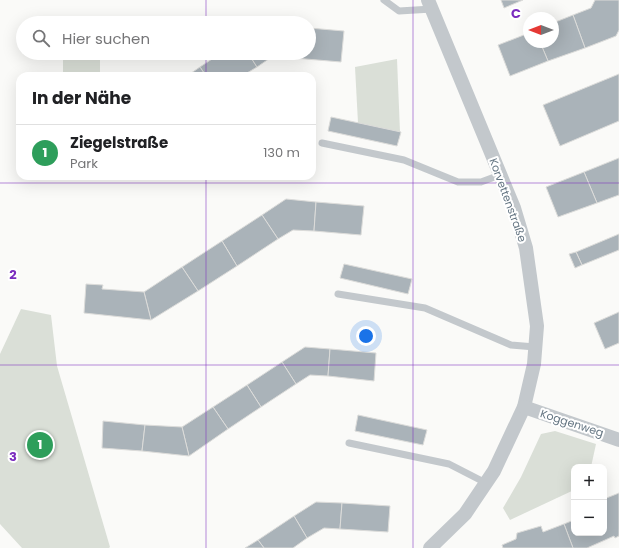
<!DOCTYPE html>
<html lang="de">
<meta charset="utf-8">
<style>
:root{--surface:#fff;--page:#f6f6f6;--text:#202124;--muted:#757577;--line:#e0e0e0;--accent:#db2777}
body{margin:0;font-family:Poppins,sans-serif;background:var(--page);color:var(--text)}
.controls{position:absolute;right:12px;bottom:12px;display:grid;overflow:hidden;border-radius:8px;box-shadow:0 4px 16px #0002}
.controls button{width:36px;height:36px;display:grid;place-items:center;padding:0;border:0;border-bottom:1px solid var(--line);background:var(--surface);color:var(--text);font:20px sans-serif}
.compass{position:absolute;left:523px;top:12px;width:36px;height:36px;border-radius:50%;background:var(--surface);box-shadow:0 4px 16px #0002;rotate:270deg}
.you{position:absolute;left:366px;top:336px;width:14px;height:14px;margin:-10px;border:3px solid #fff;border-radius:50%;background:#1a73e8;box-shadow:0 0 0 6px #1a73e833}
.badge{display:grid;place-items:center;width:26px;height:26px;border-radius:50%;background:var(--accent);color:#fff;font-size:13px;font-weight:700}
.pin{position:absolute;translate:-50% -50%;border:2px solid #fff;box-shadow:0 1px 4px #0006}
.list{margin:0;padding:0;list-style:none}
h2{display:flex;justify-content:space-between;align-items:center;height:52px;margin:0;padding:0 16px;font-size:17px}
h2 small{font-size:13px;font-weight:400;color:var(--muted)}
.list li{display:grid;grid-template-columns:26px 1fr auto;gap:12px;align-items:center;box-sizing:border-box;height:56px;padding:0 16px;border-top:1px solid var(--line)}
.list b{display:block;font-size:15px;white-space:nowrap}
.list p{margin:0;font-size:13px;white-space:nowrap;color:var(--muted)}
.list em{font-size:13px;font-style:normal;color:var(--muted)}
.icon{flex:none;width:22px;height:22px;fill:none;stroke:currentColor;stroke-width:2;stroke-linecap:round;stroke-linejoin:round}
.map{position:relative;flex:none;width:619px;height:548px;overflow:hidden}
.search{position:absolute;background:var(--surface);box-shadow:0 4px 16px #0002;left:16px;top:16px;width:300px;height:44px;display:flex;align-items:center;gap:10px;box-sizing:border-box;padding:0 14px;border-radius:22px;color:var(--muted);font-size:15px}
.panel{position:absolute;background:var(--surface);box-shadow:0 4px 16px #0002;left:16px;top:72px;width:300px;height:108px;border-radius:12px}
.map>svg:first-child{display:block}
.green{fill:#dadfd7}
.building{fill:#aab3b9;stroke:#dcdcda}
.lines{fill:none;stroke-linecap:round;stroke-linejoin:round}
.service{stroke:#c3c8cc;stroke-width:7}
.minor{stroke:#c3c8cc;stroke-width:14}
.grid{fill:none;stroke:#7b2cbf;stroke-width:1;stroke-opacity:0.55}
.labels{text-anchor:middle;stroke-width:4;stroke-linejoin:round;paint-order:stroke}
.street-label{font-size:11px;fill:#657683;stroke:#fff}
.grid-label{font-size:13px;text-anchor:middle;font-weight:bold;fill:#7b2cbf;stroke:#fff;stroke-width:4;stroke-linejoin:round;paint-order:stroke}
</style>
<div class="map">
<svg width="619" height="548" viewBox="0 0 619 548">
<rect width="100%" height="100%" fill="#fafaf8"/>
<g class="green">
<polygon points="100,54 100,76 63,76 63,56"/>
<polygon points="397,59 400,132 358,123 355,67"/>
<polygon points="21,309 51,315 57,366 110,547 109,548 22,548 0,524 0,354"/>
<polygon points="555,431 596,444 591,467 574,467 574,490 510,520 503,508 521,477 541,434"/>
</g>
<g class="building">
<polygon points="501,0 523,0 504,8"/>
<polygon points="595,0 619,0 619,30 616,36 585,48 573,15 591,8"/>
<polygon points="573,15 585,48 548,61 540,42 553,42 553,23"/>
<polygon points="309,28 344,31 341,62 294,58 294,53 309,53"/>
<polygon points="529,33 529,42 540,42 548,61 510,76 498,45"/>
<polygon points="221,53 248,53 257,67 242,76 206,76 200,67"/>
<polygon points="248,53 294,53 294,58 273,56 257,67"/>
<polygon points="200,67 206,76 187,76"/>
<polygon points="619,74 619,121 560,146 543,105"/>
<polygon points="331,117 401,132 397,146 328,131"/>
<polygon points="619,158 619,195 597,203 584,172"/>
<polygon points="584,172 597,203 558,217 546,187"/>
<polygon points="286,199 316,202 314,231 293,230 278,239 262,215"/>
<polygon points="316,202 364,206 361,235 314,231"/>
<polygon points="262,215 278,239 237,266 222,241"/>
<polygon points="619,234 619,250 582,265 576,252"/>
<polygon points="222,241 237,266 198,291 182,267"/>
<polygon points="576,252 582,265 575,268 569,254"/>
<polygon points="344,264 412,279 408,294 340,278"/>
<polygon points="182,267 198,291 151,320 144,292"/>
<polygon points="86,284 103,285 102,289 144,292 151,320 84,313"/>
<polygon points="619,312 619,343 605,349 594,323"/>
<polygon points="305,347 330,349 328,376 310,375 296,384 282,362"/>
<polygon points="330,349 376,353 374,381 328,376"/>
<polygon points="282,362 296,384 261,407 247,385"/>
<polygon points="247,385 261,407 228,429 213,407"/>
<polygon points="213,407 228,429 189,456 182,427"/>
<polygon points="358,415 427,430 423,445 355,431"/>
<polygon points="103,421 145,425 142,451 102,448"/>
<polygon points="145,425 182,427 189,456 142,451"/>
<polygon points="619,493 619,536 615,538 614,536 587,548 573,548 564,524 574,520 574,533 604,533 604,499"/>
<polygon points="316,502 342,503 340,529 324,528 307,538 294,516"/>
<polygon points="342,503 390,506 388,532 340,529"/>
<polygon points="294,516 307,538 293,548 264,548 258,540"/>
<polygon points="564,524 573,548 503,548 502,545 516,539 517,533 541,526 543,532"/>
<polygon points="258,540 264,548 245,548"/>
</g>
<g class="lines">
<g class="service">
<polyline points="384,0 399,11 432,9"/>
<polyline points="322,143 404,160 458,182 481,182 500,175"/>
<polyline points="338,294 425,308 511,345 535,347"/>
<polyline points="349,443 449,464 486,483"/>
</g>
<g class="minor">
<polyline points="428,0 514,208 526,248 537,326 534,364 524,407 494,471 465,514 430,548"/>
<polyline points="524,407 619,440"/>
</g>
</g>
<path class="grid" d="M206,0V23M413,0V548M206,53V76M206,176V548M0,183H619M0,365H619"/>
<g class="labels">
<g class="street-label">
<text transform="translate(508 200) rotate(70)" y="4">Korvettenstraße</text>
<text transform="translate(572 423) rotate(18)" y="4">Koggenweg</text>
</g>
</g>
<g class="grid-label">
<text x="516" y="18">C</text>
<text x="13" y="279">2</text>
<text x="13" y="461">3</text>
</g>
</svg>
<div class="controls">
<button>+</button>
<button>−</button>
</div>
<svg class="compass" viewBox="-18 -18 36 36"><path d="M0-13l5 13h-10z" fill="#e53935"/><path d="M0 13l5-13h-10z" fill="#757577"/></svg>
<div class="you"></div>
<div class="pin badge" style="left:40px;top:445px;background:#2e9e5b">1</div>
<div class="search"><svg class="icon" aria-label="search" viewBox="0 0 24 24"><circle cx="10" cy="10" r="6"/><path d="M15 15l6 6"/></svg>Hier suchen</div>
<section class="panel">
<h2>In der Nähe<small></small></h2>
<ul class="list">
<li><span class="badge" style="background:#2e9e5b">1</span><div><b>Ziegelstraße</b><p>Park</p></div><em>130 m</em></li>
</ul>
</section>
</div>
